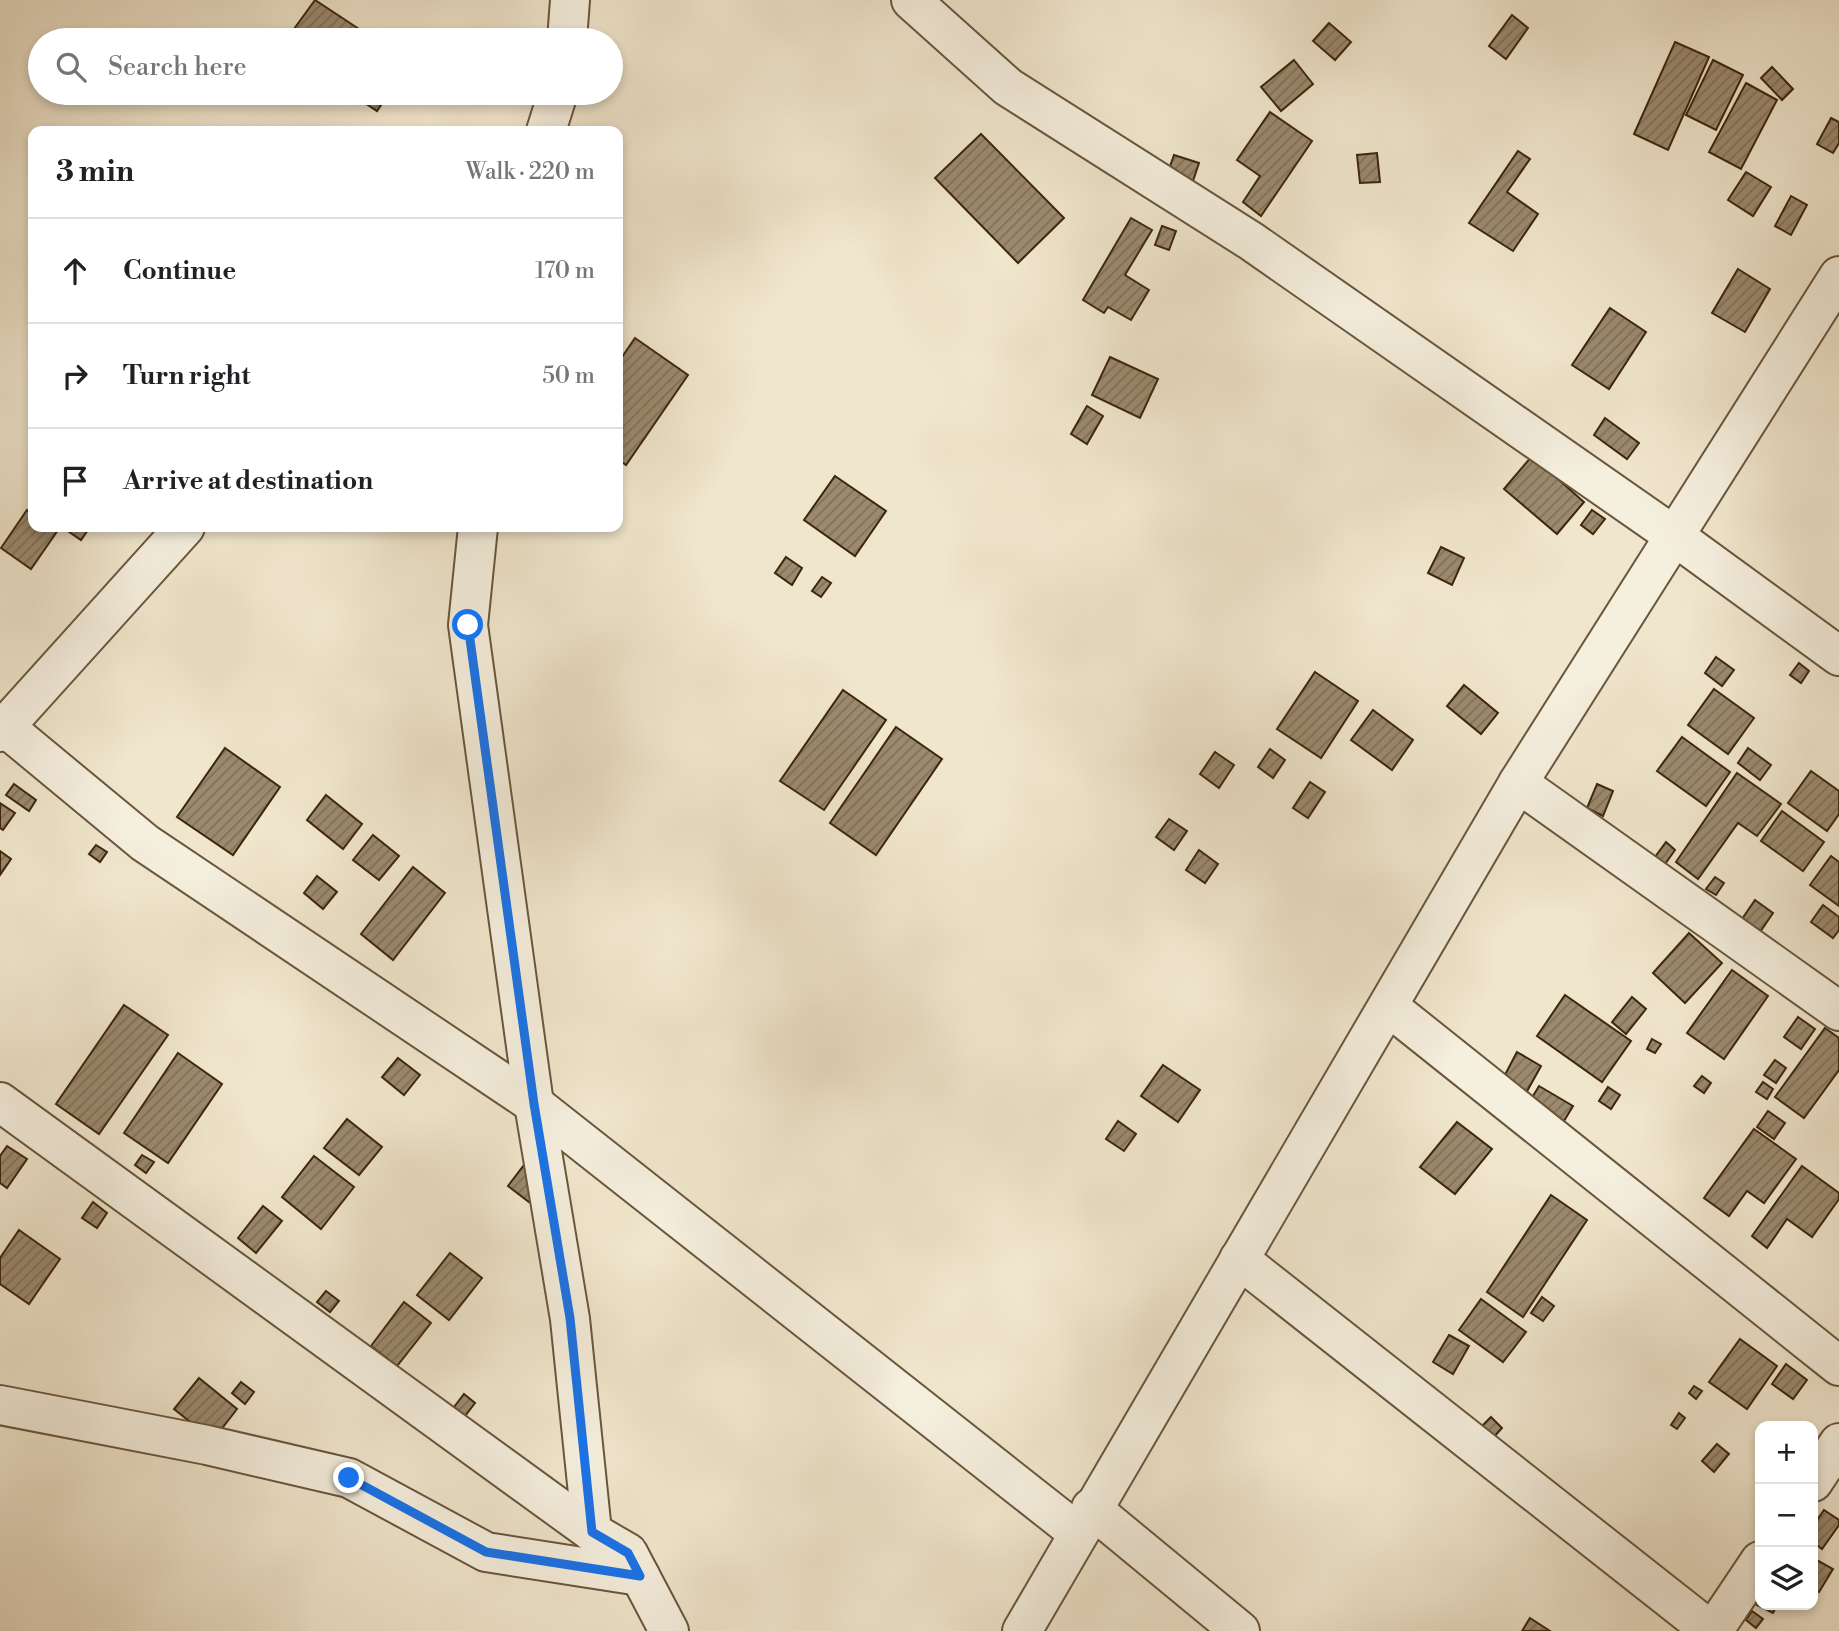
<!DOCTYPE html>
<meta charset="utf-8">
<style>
:root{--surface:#fff;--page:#f6f6f6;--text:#202124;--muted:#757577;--line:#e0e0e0}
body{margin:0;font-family:"Libre Bodoni",serif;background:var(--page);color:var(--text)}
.controls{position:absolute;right:21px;bottom:21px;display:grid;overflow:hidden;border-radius:14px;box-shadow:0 4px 10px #0003}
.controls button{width:63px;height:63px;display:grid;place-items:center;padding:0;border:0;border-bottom:2px solid var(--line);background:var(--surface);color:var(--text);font:35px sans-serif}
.stop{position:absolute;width:21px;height:21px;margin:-16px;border:5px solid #1a73e8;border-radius:50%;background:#fff}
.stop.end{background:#1a73e8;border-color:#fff;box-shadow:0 2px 7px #0008}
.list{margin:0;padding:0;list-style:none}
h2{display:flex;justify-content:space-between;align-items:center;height:91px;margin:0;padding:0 28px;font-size:30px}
h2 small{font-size:23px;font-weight:400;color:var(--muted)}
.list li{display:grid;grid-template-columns:46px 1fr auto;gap:21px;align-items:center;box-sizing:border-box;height:105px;padding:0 28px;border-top:2px solid var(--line)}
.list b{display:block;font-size:26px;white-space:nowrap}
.list em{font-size:23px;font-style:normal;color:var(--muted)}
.icon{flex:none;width:38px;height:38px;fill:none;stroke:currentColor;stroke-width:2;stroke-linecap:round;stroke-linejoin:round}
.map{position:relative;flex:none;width:1839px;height:1631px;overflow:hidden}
.search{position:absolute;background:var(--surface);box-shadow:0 4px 10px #0003;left:28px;top:28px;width:595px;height:77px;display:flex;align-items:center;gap:18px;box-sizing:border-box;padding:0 24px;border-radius:38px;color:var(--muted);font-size:26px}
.panel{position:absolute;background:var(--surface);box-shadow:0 4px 10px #0003;left:28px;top:126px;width:595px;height:406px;border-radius:14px}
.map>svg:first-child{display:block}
.building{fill:url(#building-hatch);stroke:#3e260a;stroke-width:2}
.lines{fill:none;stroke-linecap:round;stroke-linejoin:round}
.street-casing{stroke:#6a563b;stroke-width:42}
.street{stroke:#f5efde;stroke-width:38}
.route{stroke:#1a73e8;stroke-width:9}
</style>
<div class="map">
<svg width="1839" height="1631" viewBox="0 0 1839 1631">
<defs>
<pattern id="building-hatch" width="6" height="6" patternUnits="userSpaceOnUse" patternTransform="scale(1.75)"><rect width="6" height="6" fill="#9b8a6f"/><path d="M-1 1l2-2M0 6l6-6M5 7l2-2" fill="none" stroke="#807159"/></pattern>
</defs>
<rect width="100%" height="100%" fill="#f0e6cd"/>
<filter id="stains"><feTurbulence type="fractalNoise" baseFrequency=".00286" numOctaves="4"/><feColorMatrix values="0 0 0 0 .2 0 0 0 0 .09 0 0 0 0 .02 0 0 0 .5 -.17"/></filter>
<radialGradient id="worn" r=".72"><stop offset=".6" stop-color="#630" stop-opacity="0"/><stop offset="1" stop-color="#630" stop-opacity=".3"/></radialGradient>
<g class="building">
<polygon points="315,0 362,31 356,40 286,40"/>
<polygon points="1512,15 1528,28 1506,59 1489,46"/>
<polygon points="1329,23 1351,42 1335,60 1313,41"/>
<polygon points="1675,42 1709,57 1668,150 1634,134"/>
<polygon points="1294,60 1313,84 1281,111 1261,87"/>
<polygon points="1713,60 1743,75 1716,130 1686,115"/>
<polygon points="1772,67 1793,89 1782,100 1761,78"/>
<polygon points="1746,83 1777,100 1741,169 1709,152"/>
<polygon points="350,93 389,93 377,111"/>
<polygon points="1270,112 1312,141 1261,216 1243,202 1260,176 1237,160"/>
<polygon points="1831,118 1839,122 1839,143 1833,153 1817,144"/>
<polygon points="981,134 1064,218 1018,263 935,178"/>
<polygon points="1518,151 1530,159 1507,192 1538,214 1513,251 1469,223"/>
<polygon points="1377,153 1380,182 1360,183 1357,155"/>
<polygon points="1174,155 1199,163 1193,181 1168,172"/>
<polygon points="1746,172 1771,187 1753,216 1728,200"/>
<polygon points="1791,196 1807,205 1791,235 1775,226"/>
<polygon points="1131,218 1152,230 1125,275 1149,290 1131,320 1108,307 1104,313 1083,300"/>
<polygon points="1162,226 1176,231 1169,250 1155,245"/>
<polygon points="1738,269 1770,289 1745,332 1712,313"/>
<polygon points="1610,308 1646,332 1609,389 1572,365"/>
<polygon points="635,338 688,375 626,465 618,459 618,363"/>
<polygon points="1110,357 1158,379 1140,418 1092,395"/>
<polygon points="1087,406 1103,416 1087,444 1071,434"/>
<polygon points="1605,418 1639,443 1627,459 1594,435"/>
<polygon points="1532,456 1584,502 1557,534 1504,489"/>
<polygon points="835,476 886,511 855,556 804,520"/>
<polygon points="27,510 33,514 33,527 53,527 58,530 31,569 1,548"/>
<polygon points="1592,510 1605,519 1593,534 1581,525"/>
<polygon points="62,527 90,527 81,540"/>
<polygon points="1441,547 1464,558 1452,585 1428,573"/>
<polygon points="786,557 802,568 792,585 775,573"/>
<polygon points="822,577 831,583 821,597 812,591"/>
<polygon points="1716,657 1734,670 1722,686 1705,673"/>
<polygon points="1799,663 1809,671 1801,683 1790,675"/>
<polygon points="1315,672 1358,701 1321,758 1277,729"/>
<polygon points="1464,685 1498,713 1481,734 1447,706"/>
<polygon points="1714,689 1754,718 1728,754 1688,725"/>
<polygon points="843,690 886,720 824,810 780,781"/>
<polygon points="1373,710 1413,740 1392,770 1351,740"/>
<polygon points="896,727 942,759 876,855 830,823"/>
<polygon points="1682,737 1730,772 1706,806 1657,771"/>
<polygon points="225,748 280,787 233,855 177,817"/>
<polygon points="1748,748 1771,765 1760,780 1738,763"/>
<polygon points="1270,749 1285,760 1273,778 1258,767"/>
<polygon points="1215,752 1234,765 1219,788 1200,774"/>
<polygon points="1811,771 1839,791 1839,814 1827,831 1788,803"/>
<polygon points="1737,773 1781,804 1757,836 1738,823 1698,879 1676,862"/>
<polygon points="1310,782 1325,792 1308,818 1293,808"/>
<polygon points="14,784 36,800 29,811 6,795"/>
<polygon points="1597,784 1613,791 1603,816 1587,808"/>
<polygon points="326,795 362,824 343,849 307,820"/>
<polygon points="0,803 15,813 3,830 0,828"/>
<polygon points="1782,811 1824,842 1803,871 1761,841"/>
<polygon points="1169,819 1187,831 1174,850 1156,837"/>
<polygon points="373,835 399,856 379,880 353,860"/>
<polygon points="1666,842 1675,850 1665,864 1655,857"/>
<polygon points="96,845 107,852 100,862 89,854"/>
<polygon points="1199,850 1218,864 1205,883 1186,870"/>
<polygon points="0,851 11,859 0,875"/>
<polygon points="1831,856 1839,862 1839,906 1810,885"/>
<polygon points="413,867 445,893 393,960 361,934"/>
<polygon points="317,876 337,892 323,909 304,893"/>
<polygon points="1715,877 1724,883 1716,895 1706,889"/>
<polygon points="1755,900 1773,913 1760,932 1742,919"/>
<polygon points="1823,905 1839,917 1839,930 1833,938 1811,922"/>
<polygon points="1689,933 1722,963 1685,1003 1653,973"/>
<polygon points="1732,970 1768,996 1724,1059 1687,1033"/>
<polygon points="1565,995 1631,1041 1602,1082 1537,1036"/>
<polygon points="1632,997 1646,1009 1626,1034 1612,1022"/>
<polygon points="124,1005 168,1035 99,1134 56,1104"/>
<polygon points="1798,1017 1815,1029 1801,1049 1784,1037"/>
<polygon points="1825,1028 1839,1038 1839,1070 1804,1118 1775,1097"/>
<polygon points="1652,1039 1661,1044 1655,1053 1647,1049"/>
<polygon points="1517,1052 1541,1066 1521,1102 1497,1090"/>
<polygon points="178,1053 222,1084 168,1163 124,1133"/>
<polygon points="398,1058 420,1075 404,1095 382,1077"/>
<polygon points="1775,1060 1786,1068 1776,1083 1764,1075"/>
<polygon points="1163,1065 1200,1090 1178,1122 1141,1096"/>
<polygon points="1702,1076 1711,1083 1704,1093 1694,1086"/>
<polygon points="1763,1082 1773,1089 1767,1099 1756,1092"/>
<polygon points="1539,1086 1573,1106 1558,1131 1524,1111"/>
<polygon points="1608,1087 1620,1095 1611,1109 1599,1101"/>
<polygon points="1768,1111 1785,1123 1774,1139 1757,1127"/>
<polygon points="347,1119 382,1147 359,1175 324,1148"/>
<polygon points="1118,1121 1136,1134 1124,1151 1106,1139"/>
<polygon points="1457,1122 1492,1149 1455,1194 1420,1167"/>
<polygon points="1754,1129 1796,1159 1764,1203 1747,1191 1729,1216 1704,1198"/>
<polygon points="7,1146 27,1159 7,1188 0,1183 0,1156"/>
<polygon points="142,1155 154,1162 146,1173 135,1165"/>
<polygon points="314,1156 354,1187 321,1229 282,1197"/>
<polygon points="524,1165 545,1182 529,1202 508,1186"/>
<polygon points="1802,1166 1839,1193 1839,1199 1812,1237 1787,1219 1767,1248 1752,1236"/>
<polygon points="1551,1195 1587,1220 1523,1317 1487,1292"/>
<polygon points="93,1202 107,1213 97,1228 82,1218"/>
<polygon points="263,1206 282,1221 256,1253 238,1238"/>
<polygon points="19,1230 60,1259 29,1304 0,1284 0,1258"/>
<polygon points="450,1253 482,1278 449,1320 417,1295"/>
<polygon points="326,1291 339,1301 330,1312 317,1302"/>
<polygon points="1542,1297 1554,1306 1543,1321 1531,1313"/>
<polygon points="1481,1299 1526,1332 1503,1362 1459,1330"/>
<polygon points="404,1302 431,1323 397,1366 371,1346"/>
<polygon points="1449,1335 1469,1346 1453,1374 1433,1362"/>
<polygon points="1740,1339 1777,1366 1747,1409 1709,1382"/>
<polygon points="1786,1364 1807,1380 1793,1399 1772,1384"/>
<polygon points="199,1378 237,1409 213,1440 174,1409"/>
<polygon points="241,1382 254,1392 245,1404 232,1393"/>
<polygon points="1694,1386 1702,1391 1696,1399 1689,1393"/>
<polygon points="464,1394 475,1403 465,1416 454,1407"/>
<polygon points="1679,1413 1685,1418 1677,1429 1671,1425"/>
<polygon points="1491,1417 1502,1428 1493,1438 1481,1427"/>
<polygon points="1717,1444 1729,1454 1714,1472 1702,1461"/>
<polygon points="1824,1510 1839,1520 1839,1525 1822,1549 1813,1542 1813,1526"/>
<polygon points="1813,1558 1833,1569 1819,1592 1813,1589"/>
<polygon points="1760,1598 1760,1605 1777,1605 1773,1613 1757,1605"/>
<polygon points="1752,1611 1763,1619 1756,1628 1746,1620"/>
<polygon points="1530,1618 1550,1631 1522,1631"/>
</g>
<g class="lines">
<defs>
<g id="street">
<polyline points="911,0 1008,87 1251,241 1673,535 1839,656"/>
<polyline points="567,40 570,0"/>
<polyline points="546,131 558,93"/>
<polyline points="478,527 468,625 534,1104 570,1319 592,1532 628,1553 669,1631"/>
<polyline points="0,723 145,843 534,1104 1077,1532"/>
<polyline points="0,732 185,527"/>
<polyline points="1518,783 1839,1011"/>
<polyline points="1389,1007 1839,1366"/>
<polyline points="0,1102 592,1532"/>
<polyline points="1239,1259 1711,1631"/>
<polyline points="0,1405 207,1445 349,1478 486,1552 640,1576"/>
<polyline points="1813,1482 1839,1443"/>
<polyline points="1091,1508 1240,1631"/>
<polyline points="1022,1631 1518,783 1839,276"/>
<polyline points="1713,1631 1760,1561"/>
</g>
</defs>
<use href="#street" class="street-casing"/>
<use href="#street" class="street"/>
</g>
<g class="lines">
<polyline class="route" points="349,1478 486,1552 640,1576 628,1553 592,1532 570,1318 534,1104 468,625"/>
</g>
<rect width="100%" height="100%" filter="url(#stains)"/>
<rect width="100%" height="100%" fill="url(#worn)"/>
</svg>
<div class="controls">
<button>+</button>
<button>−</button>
<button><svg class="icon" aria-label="layers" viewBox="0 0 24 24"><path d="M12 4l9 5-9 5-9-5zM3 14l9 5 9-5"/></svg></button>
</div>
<div class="stop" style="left:468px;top:625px"></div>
<div class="stop end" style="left:349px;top:1478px"></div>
<div class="search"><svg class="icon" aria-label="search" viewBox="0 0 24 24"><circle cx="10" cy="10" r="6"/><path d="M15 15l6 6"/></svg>Search here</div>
<section class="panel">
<h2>3 min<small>Walk · 220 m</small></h2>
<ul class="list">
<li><svg class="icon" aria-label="ahead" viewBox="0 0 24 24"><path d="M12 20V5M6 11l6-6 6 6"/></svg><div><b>Continue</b></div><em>170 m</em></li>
<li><svg class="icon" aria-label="right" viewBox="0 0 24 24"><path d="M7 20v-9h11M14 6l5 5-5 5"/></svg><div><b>Turn right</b></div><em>50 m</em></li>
<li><svg class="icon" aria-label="arrive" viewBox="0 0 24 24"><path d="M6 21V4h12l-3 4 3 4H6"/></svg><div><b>Arrive at destination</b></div></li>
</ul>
</section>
</div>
